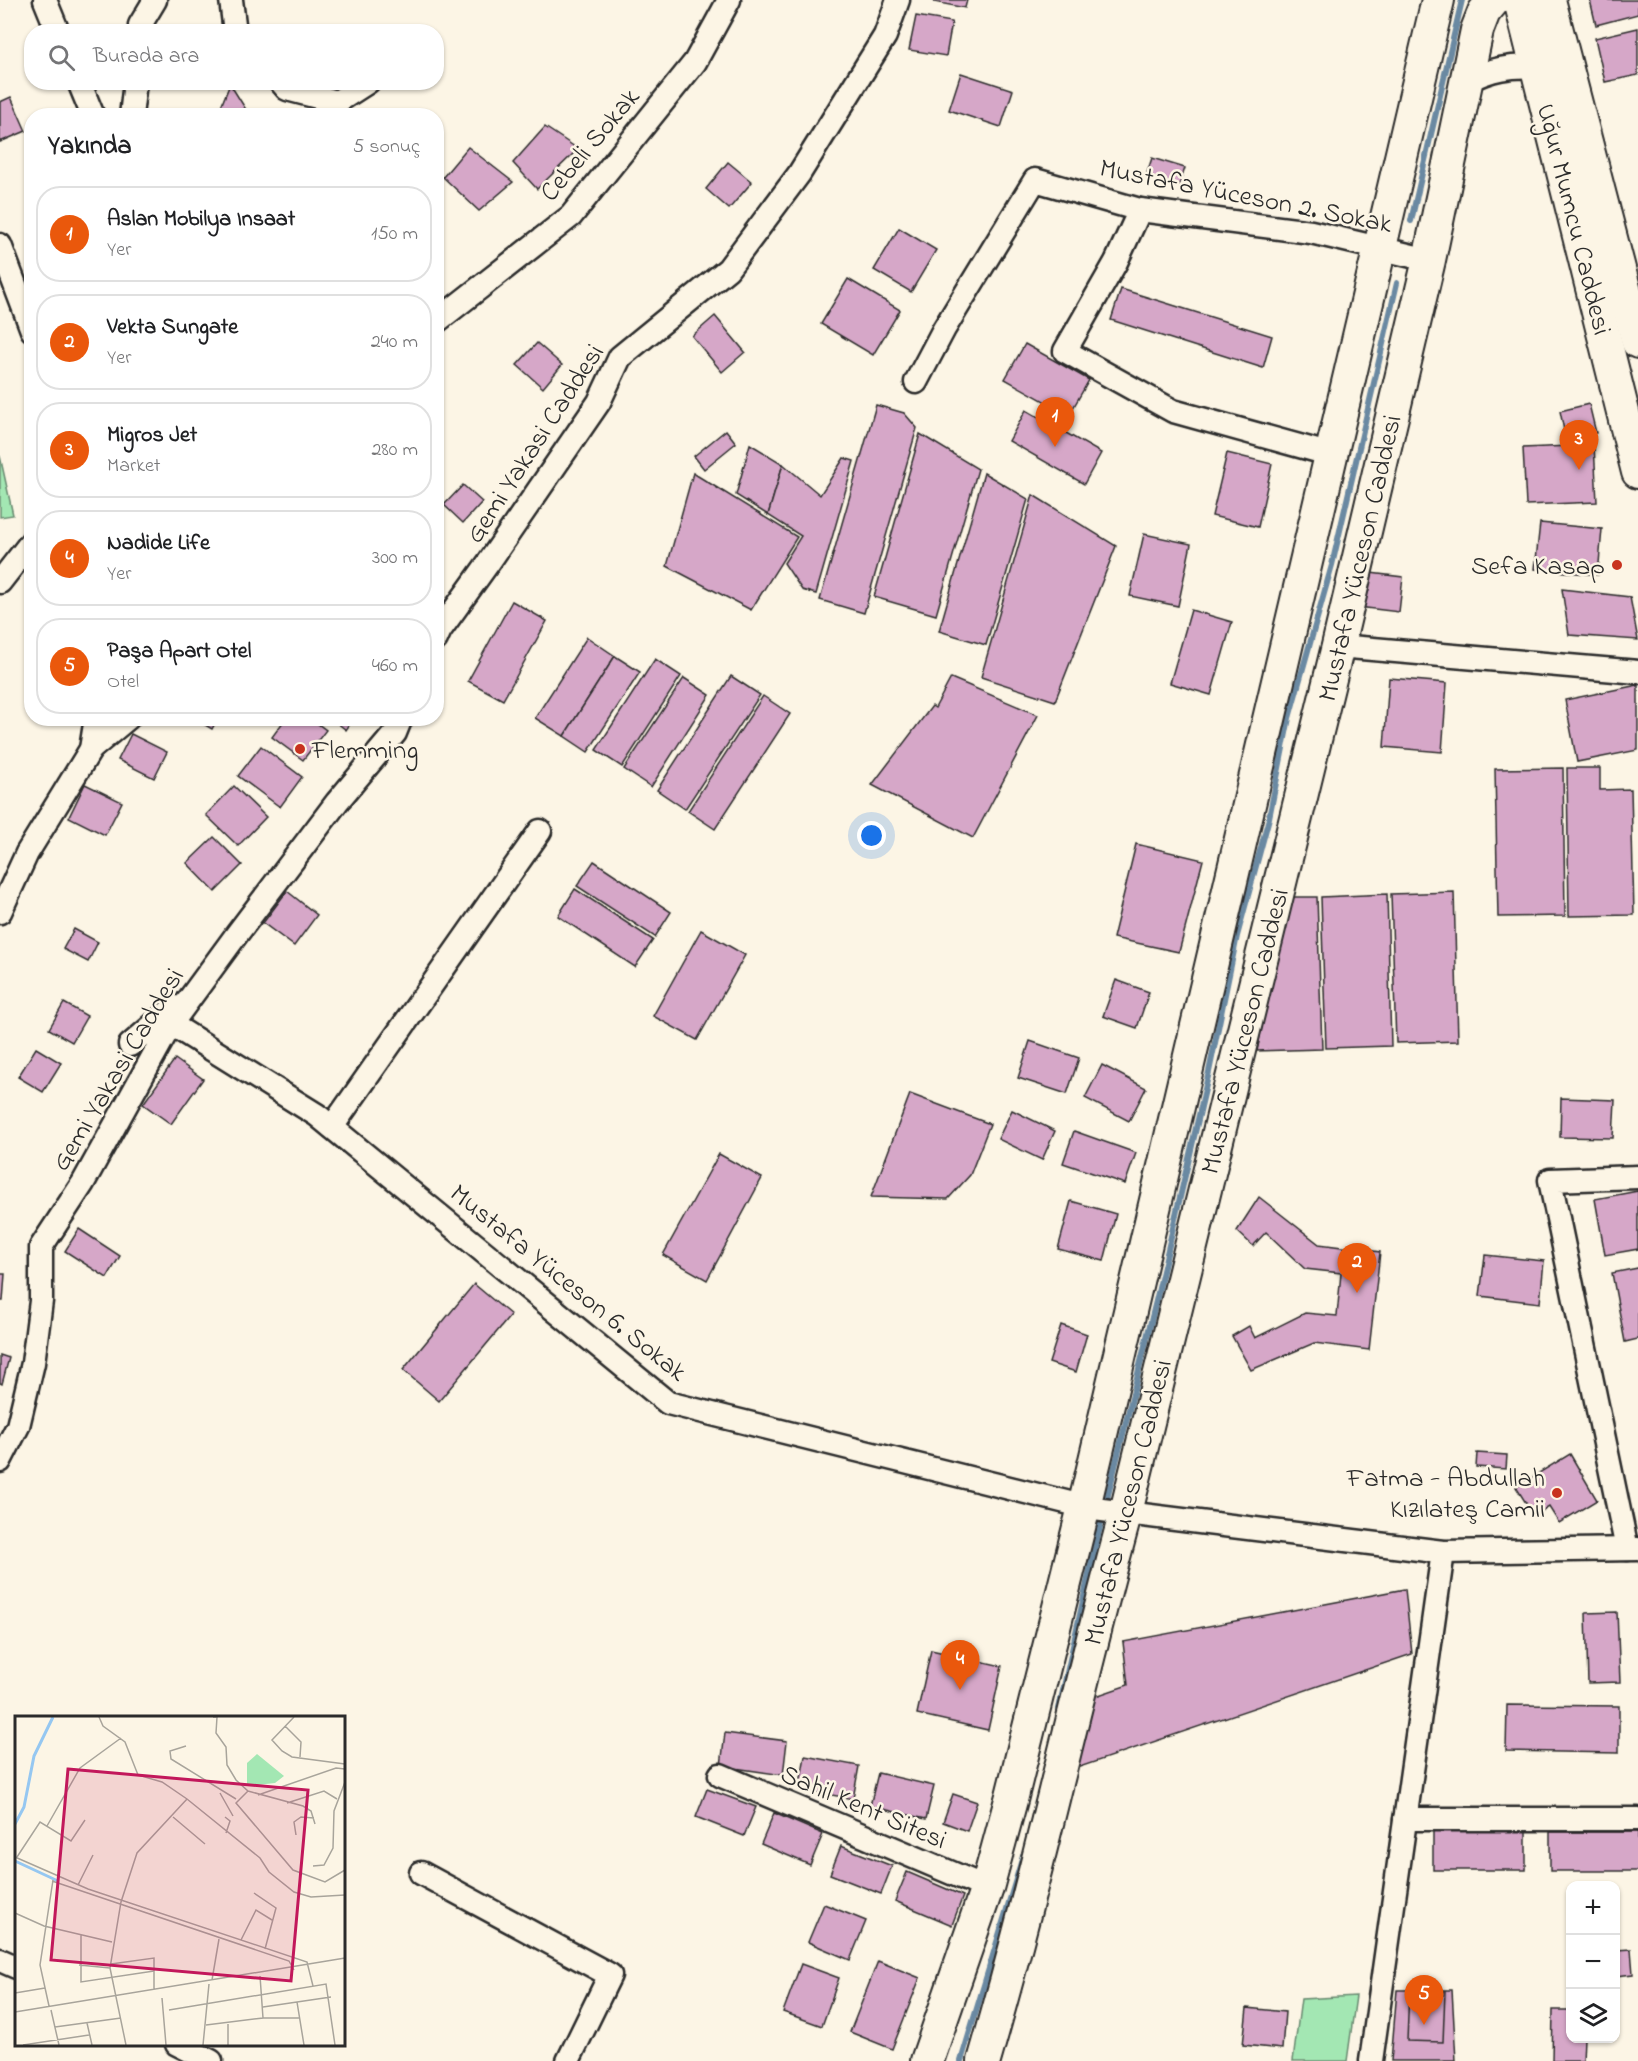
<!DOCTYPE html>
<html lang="tr">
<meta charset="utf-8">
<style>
:root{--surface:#fff;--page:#f2f2f2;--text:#202124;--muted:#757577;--line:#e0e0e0;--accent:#ea580c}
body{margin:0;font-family:"Indie Flower",sans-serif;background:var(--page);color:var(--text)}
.controls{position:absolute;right:18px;bottom:18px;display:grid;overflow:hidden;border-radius:12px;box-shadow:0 2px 4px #0004}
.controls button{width:54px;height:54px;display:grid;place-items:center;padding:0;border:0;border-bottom:2px solid var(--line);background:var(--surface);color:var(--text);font:30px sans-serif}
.you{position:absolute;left:872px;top:836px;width:21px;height:21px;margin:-15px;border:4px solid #fff;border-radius:50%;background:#1a73e8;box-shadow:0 0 0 9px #1a73e833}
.badge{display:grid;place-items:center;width:39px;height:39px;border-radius:50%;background:var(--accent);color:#fff;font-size:20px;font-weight:700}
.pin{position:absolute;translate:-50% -50px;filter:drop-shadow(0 2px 3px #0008)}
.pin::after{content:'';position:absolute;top:32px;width:21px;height:18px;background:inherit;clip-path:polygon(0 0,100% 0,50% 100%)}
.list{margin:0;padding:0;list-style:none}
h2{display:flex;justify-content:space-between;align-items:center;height:78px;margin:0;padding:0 24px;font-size:26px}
h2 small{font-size:20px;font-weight:400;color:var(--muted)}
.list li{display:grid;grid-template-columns:39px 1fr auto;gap:18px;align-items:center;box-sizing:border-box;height:96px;margin:0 12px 12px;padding:0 12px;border:2px solid var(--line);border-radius:24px}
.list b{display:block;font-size:22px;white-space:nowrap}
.list p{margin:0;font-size:20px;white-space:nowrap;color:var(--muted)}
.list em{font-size:20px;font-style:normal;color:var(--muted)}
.icon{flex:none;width:33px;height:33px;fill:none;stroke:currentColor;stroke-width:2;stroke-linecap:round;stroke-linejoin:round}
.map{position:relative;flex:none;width:1638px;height:2061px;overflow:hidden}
.search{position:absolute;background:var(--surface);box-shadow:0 2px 4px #0004;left:24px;top:24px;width:420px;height:66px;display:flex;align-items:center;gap:15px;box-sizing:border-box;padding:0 21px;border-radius:24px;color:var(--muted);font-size:22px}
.panel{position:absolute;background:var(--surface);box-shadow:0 2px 4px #0004;left:24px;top:108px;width:420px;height:618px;border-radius:24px}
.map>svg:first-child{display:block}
.green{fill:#a3e7b3;stroke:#67896f;stroke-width:1.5}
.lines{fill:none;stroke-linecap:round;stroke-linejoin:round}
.stream{stroke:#6b89a2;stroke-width:6}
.building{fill:#d6a7c8;stroke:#2b2b2b;stroke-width:1.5}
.street-casing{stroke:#2b2b2b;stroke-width:27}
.secondary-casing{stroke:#2b2b2b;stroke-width:36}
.street{stroke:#fcf5e5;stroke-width:22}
.secondary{stroke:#fcf5e5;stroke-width:32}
.poi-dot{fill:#c8321e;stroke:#fcf5e5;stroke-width:2}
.labels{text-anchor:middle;stroke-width:5;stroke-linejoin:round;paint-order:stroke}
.street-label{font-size:27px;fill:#2b2b2b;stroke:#fcf5e5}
.poi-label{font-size:27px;fill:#2b2b2b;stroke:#fcf5e5;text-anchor:end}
.inset-river{fill:none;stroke:#95c7f1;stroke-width:3}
.inset-road{fill:none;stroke:#a8a49b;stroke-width:1.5}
.view{fill:#c2185b;fill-opacity:0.15;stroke:#c2185b;stroke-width:3}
.inset-edge{fill:none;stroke:#2b2b2b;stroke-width:3}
</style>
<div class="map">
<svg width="1638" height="2061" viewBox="0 0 1638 2061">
<rect width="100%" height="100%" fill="#fcf5e5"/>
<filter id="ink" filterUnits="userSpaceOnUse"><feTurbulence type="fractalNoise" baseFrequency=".0167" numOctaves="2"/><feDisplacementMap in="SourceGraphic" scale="12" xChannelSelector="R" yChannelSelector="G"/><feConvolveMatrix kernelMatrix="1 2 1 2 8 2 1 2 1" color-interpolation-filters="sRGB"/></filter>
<g filter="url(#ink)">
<g class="green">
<polygon points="0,456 13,515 0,517"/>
<polygon points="1356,1996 1347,2061 1293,2061 1301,1999"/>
</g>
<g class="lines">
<g class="stream">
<polyline points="1411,221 1462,0"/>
<polyline points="1059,1709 1096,1543 1156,1301 1209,1072 1237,936 1269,818 1289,718 1332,565 1397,283"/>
<polyline points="961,2061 1023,1856"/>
</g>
</g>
<g class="building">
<polygon points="935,0 967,0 965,8 934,2"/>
<polygon points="1590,0 1638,0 1638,14 1596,25"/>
<polygon points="916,16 952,22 946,56 909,50"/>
<polygon points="1638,28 1638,75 1605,82 1595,38"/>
<polygon points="961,73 1013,90 1001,127 949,110"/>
<polygon points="230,84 250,116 217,116"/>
<polygon points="11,97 26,131 0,142 0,102"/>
<polygon points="545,127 578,149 537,189 513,163"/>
<polygon points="468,147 513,182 479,211 443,177"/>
<polygon points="1152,158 1185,168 1179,186 1146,176"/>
<polygon points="728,162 752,182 729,209 706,189"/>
<polygon points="899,228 936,250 911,292 874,270"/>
<polygon points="848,279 900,310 873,355 821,324"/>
<polygon points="1121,289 1272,336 1263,368 1111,320"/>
<polygon points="715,316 745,352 722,372 692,336"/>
<polygon points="537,343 562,365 543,388 517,365"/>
<polygon points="1025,344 1089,380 1069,415 1005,379"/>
<polygon points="1589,404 1596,433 1566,440 1560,411"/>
<polygon points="876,405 904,413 917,428 864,613 820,600"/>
<polygon points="1026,410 1101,453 1084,484 1009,441"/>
<polygon points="726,430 736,443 704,469 694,456"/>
<polygon points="920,434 978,469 936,615 874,597"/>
<polygon points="750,444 783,464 768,515 736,495"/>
<polygon points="1594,445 1597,502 1526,505 1523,448"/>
<polygon points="1227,453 1272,464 1258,527 1212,516"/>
<polygon points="844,458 854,461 816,594 802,590 784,563 801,536 768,515 783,464 820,495"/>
<polygon points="693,473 797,537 751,610 667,566"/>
<polygon points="984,473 1028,499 986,645 939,631"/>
<polygon points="463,485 482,502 463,523 444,505"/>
<polygon points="1033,495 1116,546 1055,701 981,677"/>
<polygon points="1540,523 1602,529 1598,575 1535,569"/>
<polygon points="1144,534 1191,544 1178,606 1130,596"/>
<polygon points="1362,572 1403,577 1399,612 1358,607"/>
<polygon points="1562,589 1630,597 1638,640 1569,635"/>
<polygon points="512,601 547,621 503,700 468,681"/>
<polygon points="1191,610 1232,622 1211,695 1170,683"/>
<polygon points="587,637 615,656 564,736 535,718"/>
<polygon points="615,656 640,672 588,752 564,736"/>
<polygon points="655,659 681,676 622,767 596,750"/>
<polygon points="731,676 760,695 685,809 657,790"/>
<polygon points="684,678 710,695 651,787 624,769"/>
<polygon points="951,678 1038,715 973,838 872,785 932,706 935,708"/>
<polygon points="1389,678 1447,683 1442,752 1384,747"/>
<polygon points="1638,685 1638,750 1577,762 1565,700"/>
<polygon points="763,696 790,714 715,829 688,811"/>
<polygon points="193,718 218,718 212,729"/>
<polygon points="286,718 310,718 326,730 303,760 272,737"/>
<polygon points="331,718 354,718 346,730"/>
<polygon points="131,734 167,752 154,778 118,760"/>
<polygon points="261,746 302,777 280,807 238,776"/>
<polygon points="1563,768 1565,916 1498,917 1495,769"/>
<polygon points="1567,768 1600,768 1600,790 1631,789 1634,915 1569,916"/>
<polygon points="85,784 122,802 105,835 69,817"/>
<polygon points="234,786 266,817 238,846 206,815"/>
<polygon points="214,837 242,865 215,892 187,863"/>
<polygon points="1136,844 1203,860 1179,952 1113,938"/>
<polygon points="594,861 671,912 655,937 577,886"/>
<polygon points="575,889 653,940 635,967 558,916"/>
<polygon points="287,891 317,915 294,946 263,923"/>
<polygon points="1454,892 1458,1041 1396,1043 1391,894"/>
<polygon points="1387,894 1391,1046 1326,1048 1321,897"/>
<polygon points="1288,897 1317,897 1322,1049 1257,1051"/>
<polygon points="74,929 98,942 88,962 63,949"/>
<polygon points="701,930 745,955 697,1040 653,1016"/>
<polygon points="1116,980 1149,992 1137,1028 1103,1016"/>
<polygon points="64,1003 87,1016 72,1042 49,1029"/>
<polygon points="1030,1041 1079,1058 1067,1094 1018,1078"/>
<polygon points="36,1048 61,1063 43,1092 18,1077"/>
<polygon points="175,1059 203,1079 171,1124 143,1104"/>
<polygon points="1102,1065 1146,1088 1129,1121 1085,1098"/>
<polygon points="910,1094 990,1124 970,1175 948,1199 871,1197"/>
<polygon points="1561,1098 1615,1100 1613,1138 1560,1137"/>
<polygon points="1012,1110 1055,1131 1042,1160 998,1139"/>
<polygon points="1074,1131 1136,1153 1125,1184 1063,1163"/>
<polygon points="719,1154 762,1178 707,1280 663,1255"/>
<polygon points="1638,1191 1638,1249 1605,1255 1595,1199"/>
<polygon points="1259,1197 1319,1244 1380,1252 1369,1350 1314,1343 1251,1370 1232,1336 1249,1326 1255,1338 1305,1313 1337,1316 1341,1273 1305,1269 1266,1232 1253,1246 1237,1231"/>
<polygon points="1071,1201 1116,1214 1104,1261 1058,1249"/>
<polygon points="79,1229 120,1256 107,1278 65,1251"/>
<polygon points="1485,1255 1544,1261 1540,1303 1480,1296"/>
<polygon points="1638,1268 1638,1339 1625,1342 1612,1273"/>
<polygon points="0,1274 5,1274 3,1301 0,1301"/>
<polygon points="474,1284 511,1315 439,1401 403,1370"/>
<polygon points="1061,1325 1087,1334 1076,1372 1049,1363"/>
<polygon points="0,1355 9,1358 2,1384 0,1383"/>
<polygon points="1477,1453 1507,1455 1506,1469 1476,1467"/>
<polygon points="1570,1454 1597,1500 1559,1523 1549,1507 1534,1516 1516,1487"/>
<polygon points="1405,1589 1412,1654 1068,1771 1078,1702 1128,1685 1123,1642"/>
<polygon points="1617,1612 1620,1682 1588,1683 1586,1613"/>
<polygon points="931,1650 1002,1666 988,1730 917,1714"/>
<polygon points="1507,1705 1619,1706 1619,1753 1506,1751"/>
<polygon points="725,1733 787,1741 783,1775 721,1766"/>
<polygon points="805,1756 859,1766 853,1799 799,1789"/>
<polygon points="878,1773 934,1786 926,1819 870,1806"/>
<polygon points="707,1789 756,1807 744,1836 696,1817"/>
<polygon points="953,1794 977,1802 967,1831 943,1822"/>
<polygon points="774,1813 823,1834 810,1865 761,1844"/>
<rect x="1433" y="1831" width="93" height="39"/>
<rect x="1550" y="1832" width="88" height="39"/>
<polygon points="841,1846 892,1866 881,1894 830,1874"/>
<polygon points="907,1872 963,1896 952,1925 895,1901"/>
<polygon points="824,1904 866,1921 850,1960 808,1942"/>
<polygon points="1631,1949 1633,1974 1616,1976 1616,1950"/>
<polygon points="878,1961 920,1978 892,2049 850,2032"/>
<polygon points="801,1964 839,1978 822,2026 783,2012"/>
<polygon points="1397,1990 1452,1990 1456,2061 1391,2061"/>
<polygon points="1409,1990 1445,1991 1443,2042 1407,2041"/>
<polygon points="1247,2008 1285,2012 1282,2049 1243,2045"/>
<polygon points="1553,2010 1570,2010 1570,2038 1584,2038 1583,2061 1552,2061"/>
</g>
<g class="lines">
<defs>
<g id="street">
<polyline points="45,0 58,32"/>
<polyline points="231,0 235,32"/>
<polyline points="140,32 140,25 155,0"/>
<path d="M1467,81C1490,69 1511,65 1537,67"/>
<polyline points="79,82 93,116"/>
<polyline points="281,82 287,89 337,102 368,82"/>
<polyline points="131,116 135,82"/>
<polyline points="1140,210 1116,262 1065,351 1173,411 1332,455"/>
<polyline points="0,245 32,330"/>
<polyline points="436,322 571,216 695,62 729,0"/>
<polyline points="916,382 944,329 1035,180 1140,210 1311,232 1429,260"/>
<polyline points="0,582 32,541"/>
<polyline points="436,639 440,630 489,562 599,402 620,357 728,269 799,174 885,36 898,0"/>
<polyline points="1338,646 1638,672"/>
<polyline points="91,749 128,718"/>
<polyline points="0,912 27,853 91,749 96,718"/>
<polyline points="171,1024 317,1115 668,1403 1094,1509 1443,1552 1638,1549"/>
<polyline points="130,1045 174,1007"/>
<polyline points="332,1127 540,831"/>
<polyline points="0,1461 18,1426 33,1363 41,1301 41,1247 83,1183 171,1024 237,934 337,802 395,733 401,718"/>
<polyline points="1627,1549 1550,1180 1638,1177"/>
<polyline points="720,1775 987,1888"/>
<polyline points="1405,1819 1638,1819"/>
<polyline points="421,1873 610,1975 568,2061"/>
<polyline points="0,1960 16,1967"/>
<polyline points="177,2044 211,2061"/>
<polyline points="1371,2061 1443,1552"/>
</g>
<g id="secondary">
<polyline points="1520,0 1638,472"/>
<polyline points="1549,0 1638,342"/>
<polyline points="927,2061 987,1888 1012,1796 1084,1507 1438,0"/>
<path d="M984,2061C1037,1879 1076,1694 1126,1512L1338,646L1429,260L1477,30L1484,12L1494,0"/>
</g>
</defs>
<use href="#street" class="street-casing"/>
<use href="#secondary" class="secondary-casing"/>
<use href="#street" class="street"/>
<use href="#secondary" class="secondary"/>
</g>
</g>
<g class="poi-dot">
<circle cx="1617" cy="565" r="6"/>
<circle cx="300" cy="749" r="6"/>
<circle cx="1557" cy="1493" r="6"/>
</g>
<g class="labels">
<g class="street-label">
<text transform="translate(589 144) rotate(-50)" y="9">Cebeli Sokak</text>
<text transform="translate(1246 195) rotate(11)" y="9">Mustafa Yüceson 2. Sokak</text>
<text transform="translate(1575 219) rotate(76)" y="9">Uğur Mumcu Caddesi</text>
<text transform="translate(534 443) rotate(-57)" y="9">Gemi Yakasi Caddesi</text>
<text transform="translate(1359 558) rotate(-77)" y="9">Mustafa Yüceson Caddesi</text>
<text transform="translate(1244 1031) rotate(-76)" y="9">Mustafa Yüceson Caddesi</text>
<text transform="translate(117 1069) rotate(-59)" y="9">Gemi Yakasi Caddesi</text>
<text transform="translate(569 1282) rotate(39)" y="9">Mustafa Yüceson 6. Sokak</text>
<text transform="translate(1127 1502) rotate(-76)" y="9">Mustafa Yüceson Caddesi</text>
<text transform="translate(864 1806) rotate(23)" y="9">Sahil Kent Sitesi</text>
</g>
<g class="poi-label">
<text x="1605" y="574">Sefa Kasap</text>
<text x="312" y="758" text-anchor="start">Flemming</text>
<text x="1545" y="1486">Fatma - Abdullah<tspan x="1545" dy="31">Kızılateş Camii</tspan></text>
</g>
</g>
<g transform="translate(15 1716)">
<rect width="330" height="330" fill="#fcf5e5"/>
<path d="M242,38L269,60L260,67L232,70V47Z" fill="#a3e7b3"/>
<path class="inset-river" d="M0,108L9,91L19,40L38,1M0,145L43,165"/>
<path class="inset-road" d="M84,1L88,10L110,26L123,59L147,66L172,83L245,142L254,156L279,176L296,181L330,179M198,1H202L201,17L211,31L212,49L221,64L233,75L288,90L296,95L300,108M279,1L257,24L267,35L277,41L330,48M270,10L286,26L285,41M171,30L155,35L156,43L221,83M233,75L221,87L278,154L310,166L330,154M205,77L218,100M243,79L321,52L330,53M272,87L309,75L322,83M158,101L190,128M210,101L215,105L211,117M32,110L65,52L106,22M281,119L279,106L286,101L299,102M0,141L73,173L292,246L298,270M2,141L25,106L56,125L70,104M298,150L309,149L318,132L319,95L330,66M37,165L274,245L279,254M63,169L78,139M239,177L261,192L250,233M0,197L29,210L97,226M66,219V266L139,255M226,224L241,194L257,204M96,248L139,242V274M64,249L95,252M197,264L204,223M0,277L30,272M147,282L151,329M282,286L289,329M34,290L25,249L38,164M248,291L316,281M36,294L44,329M154,294L311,268L320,329M0,296L330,242M248,302H284M72,307L77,329M191,309L248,302L245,260M40,311L106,302M8,329L74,319M111,329L95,252L106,186L122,137L172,83M188,329L194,268M213,329V308"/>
<path class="view" d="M53,53L293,74L276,265L36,244Z"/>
<rect width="330" height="330" class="inset-edge"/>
</g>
</svg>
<div class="controls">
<button>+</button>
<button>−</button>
<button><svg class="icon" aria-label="layers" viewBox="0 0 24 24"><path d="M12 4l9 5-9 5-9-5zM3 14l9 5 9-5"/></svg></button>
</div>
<div class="you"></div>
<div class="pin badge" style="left:1055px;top:447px">1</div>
<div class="pin badge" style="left:1357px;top:1293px">2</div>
<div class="pin badge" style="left:1579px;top:470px">3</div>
<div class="pin badge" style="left:960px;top:1690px">4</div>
<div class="pin badge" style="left:1424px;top:2025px">5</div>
<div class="search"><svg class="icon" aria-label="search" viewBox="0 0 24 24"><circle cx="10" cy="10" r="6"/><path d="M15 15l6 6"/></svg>Burada ara</div>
<section class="panel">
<h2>Yakında<small>5 sonuç</small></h2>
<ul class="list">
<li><span class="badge">1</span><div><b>Aslan Mobilya Insaat</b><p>Yer</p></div><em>150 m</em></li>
<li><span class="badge">2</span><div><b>Vekta Sungate</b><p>Yer</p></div><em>240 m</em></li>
<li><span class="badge">3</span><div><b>Migros Jet</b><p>Market</p></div><em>280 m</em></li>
<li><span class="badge">4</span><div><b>Nadide Life</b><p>Yer</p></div><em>300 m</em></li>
<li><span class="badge">5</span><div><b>Paşa Apart Otel</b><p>Otel</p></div><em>460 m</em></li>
</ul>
</section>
</div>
